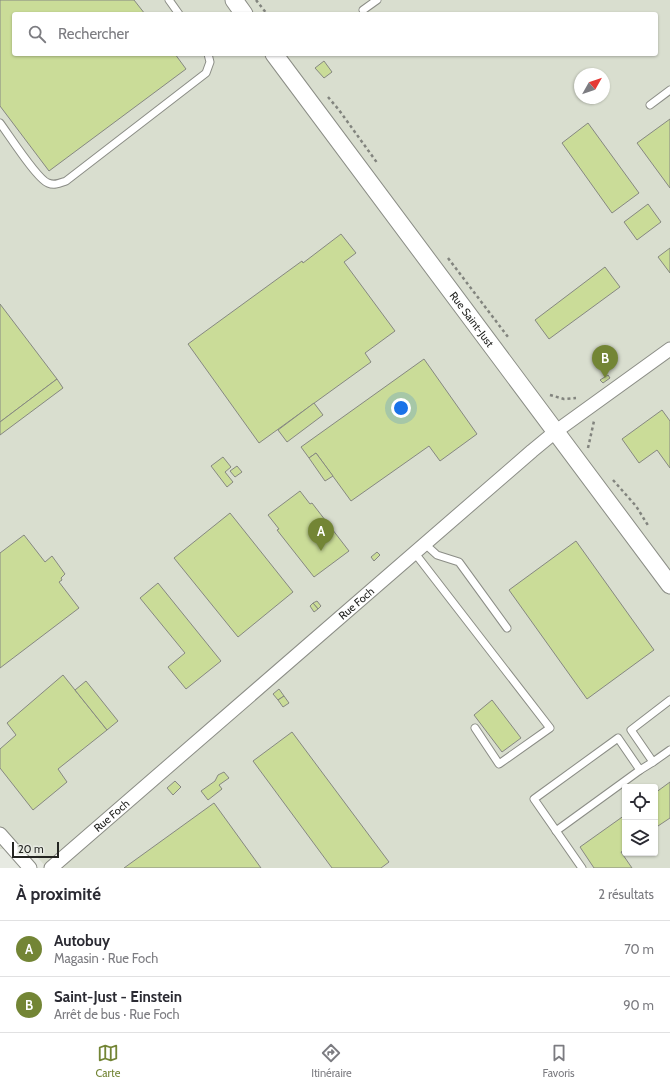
<!DOCTYPE html>
<html lang="fr">
<meta charset="utf-8">
<style>
:root{--surface:#fff;--page:#f2f2f3;--text:#2b2b33;--muted:#7c7c81;--line:#e1e1e2;--accent:#738535}
body{margin:0;font-family:Cabin,sans-serif;background:var(--page);color:var(--text)}
.controls{position:absolute;right:12px;bottom:12px;display:grid;overflow:hidden;border-radius:4px;box-shadow:0 1px 3px #0004}
.controls button{width:36px;height:36px;display:grid;place-items:center;padding:0;border:0;border-bottom:1px solid var(--line);background:var(--surface);color:var(--text);font:20px sans-serif}
.compass{position:absolute;left:574px;top:68px;width:36px;height:36px;border-radius:50%;background:var(--surface);box-shadow:0 1px 3px #0004;rotate:50deg}
.scale{position:absolute;left:12px;bottom:10px;width:47px;box-sizing:border-box;padding-left:4px;border:2px solid #242522;border-top:0;font-size:11px;line-height:14px;white-space:nowrap;color:#242522;-webkit-text-stroke:3px #e7eae2;paint-order:stroke}
.you{position:absolute;left:401px;top:408px;width:14px;height:14px;margin:-10px;border:3px solid #fff;border-radius:50%;background:#1a73e8;box-shadow:0 0 0 6px #1a73e833}
.badge{display:grid;place-items:center;width:26px;height:26px;border-radius:50%;background:var(--accent);color:#fff;font-size:13px;font-weight:700}
.pin{position:absolute;translate:-50% -33px;filter:drop-shadow(0 1px 2px #0008)}
.pin::after{content:'';position:absolute;top:21px;width:14px;height:12px;background:inherit;clip-path:polygon(0 0,100% 0,50% 100%)}
.list{margin:0;padding:0;list-style:none}
h2{display:flex;justify-content:space-between;align-items:center;height:52px;margin:0;padding:0 16px;font-size:17px}
h2 small{font-size:13px;font-weight:400;color:var(--muted)}
.list li{display:grid;grid-template-columns:26px 1fr auto;gap:12px;align-items:center;box-sizing:border-box;height:56px;padding:0 16px;border-top:1px solid var(--line)}
.list b{display:block;font-size:15px;white-space:nowrap}
.list p{margin:0;font-size:13px;white-space:nowrap;color:var(--muted)}
.list em{font-size:13px;font-style:normal;color:var(--muted)}
.icon{flex:none;width:22px;height:22px;fill:none;stroke:currentColor;stroke-width:2;stroke-linecap:round;stroke-linejoin:round}
.map{position:relative;flex:none;width:670px;height:868px;overflow:hidden}
.search{position:absolute;background:var(--surface);box-shadow:0 1px 3px #0004;left:12px;right:12px;top:12px;height:44px;display:flex;align-items:center;gap:10px;box-sizing:border-box;padding:0 14px;border-radius:4px;color:var(--muted);font-size:15px}
.sheet{height:164px;background:var(--surface)}
nav{display:flex;justify-content:space-around;align-items:center;box-sizing:border-box;height:56px;border-top:1px solid var(--line);background:var(--surface);font-size:11px;color:var(--muted)}
nav a{display:grid;justify-items:center;gap:2px}
nav .on{color:var(--accent)}
.map>svg:first-child{display:block}
.built{fill:#d9decf;fill-rule:evenodd}
.building{fill:#cadc98;stroke:#868881}
.lines{fill:none;stroke-linecap:round;stroke-linejoin:round}
.service-casing{stroke:#8b8d86;stroke-width:9}
.minor-casing{stroke:#8b8d86;stroke-width:15}
.tertiary-casing{stroke:#8b8d86;stroke-width:19}
.path{stroke:#82847e;stroke-width:2.5;stroke-dasharray:3 3;stroke-linecap:butt}
.service{stroke:#fff;stroke-width:7}
.minor{stroke:#fff;stroke-width:13}
.tertiary{stroke:#fff;stroke-width:17}
.labels{text-anchor:middle;stroke-width:3;stroke-linejoin:round;paint-order:stroke}
.street-label{font-size:11px;fill:#242522;stroke:#e7eae2}
</style>
<div class="map">
<svg width="670" height="868" viewBox="0 0 670 868">
<rect width="100%" height="100%" fill="#e7eae2"/>
<path class="built" d="M0,0H670V868H47L30,849H0ZM14,14H656V54H14ZM580,74H604V98H580ZM625,787H655V853H625Z"/>
<g class="building">
<polygon points="0,0 134,0 145,14 14,14 14,54 175,54 186,69 49,171 0,106"/>
<polygon points="324,61 332,72 324,78 315,68"/>
<polygon points="670,119 670,188 637,143"/>
<polygon points="588,123 639,193 612,213 562,143"/>
<polygon points="648,204 661,222 637,240 624,222"/>
<polygon points="341,234 356,253 344,262 395,331 365,353 371,362 259,443 188,344 302,261 303,263"/>
<polygon points="670,248 670,273 658,257"/>
<polygon points="605,267 620,287 549,339 535,320"/>
<polygon points="0,304 57,379 0,422"/>
<polygon points="424,359 477,434 440,461 429,446 351,501 316,453 309,458 301,447"/>
<polygon points="608,375 610,378 603,383 600,380"/>
<polygon points="57,379 63,388 0,435 0,422"/>
<polygon points="314,403 323,415 287,442 278,430"/>
<polygon points="662,410 670,421 670,468 657,450 639,463 622,439"/>
<polygon points="316,453 333,476 325,481 309,458"/>
<polygon points="223,457 231,467 225,472 233,482 227,487 211,466"/>
<polygon points="237,466 242,472 235,477 230,471"/>
<polygon points="300,491 310,504 312,503 349,551 314,577 277,530 279,529 268,515"/>
<polygon points="230,513 293,592 238,637 174,558"/>
<polygon points="24,535 45,562 52,556 65,574 61,578 62,580 59,582 79,608 0,668 0,553"/>
<polygon points="576,541 654,650 587,699 509,590"/>
<polygon points="377,552 380,555 374,561 371,557"/>
<polygon points="158,583 221,661 186,689 168,667 185,653 140,598"/>
<polygon points="317,601 321,606 318,609 313,603"/>
<polygon points="313,603 318,609 314,612 310,606"/>
<polygon points="63,675 107,730 58,769 67,782 33,810 0,768 0,749 16,735 7,723"/>
<polygon points="86,681 118,721 107,730 75,690"/>
<polygon points="279,689 284,696 278,700 273,694"/>
<polygon points="284,696 289,703 283,707 278,700"/>
<polygon points="492,700 521,738 502,752 474,715"/>
<polygon points="292,732 389,862 381,868 332,868 253,761"/>
<polygon points="224,772 229,778 219,785 222,789 208,800 201,791 215,781 218,775"/>
<polygon points="175,781 181,787 173,795 167,788"/>
<polygon points="670,782 670,818 655,828 655,793"/>
<polygon points="214,803 261,868 124,868"/>
<polygon points="625,815 625,850 621,852 632,868 594,868 580,847"/>
</g>
<g class="lines">
<defs>
<g id="service">
<polyline points="169,0 179,14"/>
<polyline points="363,10 377,0"/>
<polyline points="650,105 670,90"/>
<path d="M0,123C9,135 37,179 48,183C55,186 60,183 66,181L206,73L210,62L208,54"/>
<polyline points="425,544 437,555 459,562 507,628"/>
<polyline points="414,552 550,728 499,764 475,728"/>
<polyline points="670,700 631,730 653,762 670,750"/>
<polyline points="556,831 640,770"/>
<polyline points="582,868 534,799 618,738 640,770 653,762"/>
</g>
<g id="minor">
<polyline points="0,834 30,868"/>
<path id="s1" d="M51,868L532,451L555,432L670,349"/>
</g>
<g id="tertiary">
<polyline points="234,0 244,14"/>
<path id="s2" d="M274,54L670,585"/>
</g>
</defs>
<use href="#service" class="service-casing"/>
<use href="#minor" class="minor-casing"/>
<use href="#tertiary" class="tertiary-casing"/>
<g class="path">
<polyline points="256,0 267,14"/>
<polyline points="328,97 339,110 378,164"/>
<polyline points="448,258 508,337"/>
<polyline points="550,395 564,399 576,398"/>
<polyline points="588,448 594,421"/>
<polyline points="613,480 636,506 649,527"/>
</g>
<use href="#service" class="service"/>
<use href="#minor" class="minor"/>
<use href="#tertiary" class="tertiary"/>
</g>
<g class="labels">
<g class="street-label">
<text dy="4" stroke="none"><textPath href="#s2" startOffset="331">Rue Saint-Just</textPath></text>
<text dy="4" stroke="none"><textPath href="#s1" startOffset="404">Rue Foch</textPath></text>
<text dy="4" stroke="none"><textPath href="#s1" startOffset="80">Rue Foch</textPath></text>
</g>
</g>
</svg>
<div class="controls">
<button><svg class="icon" aria-label="locate" viewBox="0 0 24 24"><circle cx="12" cy="12" r="6"/><path d="M12 2v4M12 18v4M2 12h4M18 12h4"/></svg></button>
<button><svg class="icon" aria-label="layers" viewBox="0 0 24 24"><path d="M12 4l9 5-9 5-9-5zM3 14l9 5 9-5"/></svg></button>
</div>
<svg class="compass" viewBox="-18 -18 36 36"><path d="M0-13l5 13h-10z" fill="#e53935"/><path d="M0 13l5-13h-10z" fill="#7c7c81"/></svg>
<div class="scale">20 m</div>
<div class="you"></div>
<div class="pin badge" style="left:321px;top:551px">A</div>
<div class="pin badge" style="left:605px;top:378px">B</div>
<div class="search"><svg class="icon" aria-label="search" viewBox="0 0 24 24"><circle cx="10" cy="10" r="6"/><path d="M15 15l6 6"/></svg>Rechercher</div>
</div>
<section class="sheet">
<h2>À proximité<small>2 résultats</small></h2>
<ul class="list">
<li><span class="badge">A</span><div><b>Autobuy</b><p>Magasin · Rue Foch</p></div><em>70 m</em></li>
<li><span class="badge">B</span><div><b>Saint-Just - Einstein</b><p>Arrêt de bus · Rue Foch</p></div><em>90 m</em></li>
</ul>
</section>
<nav>
<a class="on"><svg class="icon" aria-label="map" viewBox="0 0 24 24"><path d="M3 6l6-2 6 2 6-2v14l-6 2-6-2-6 2zM9 4v14M15 6v14"/></svg>Carte</a>
<a><svg class="icon" aria-label="directions" viewBox="0 0 24 24"><path d="M12 3l9 9-9 9-9-9zM9 14v-3h6M13 9l2 2-2 2"/></svg>Itinéraire</a>
<a><svg class="icon" aria-label="saved" viewBox="0 0 24 24"><path d="M7 4h10v16l-5-4-5 4z"/></svg>Favoris</a>
</nav>
